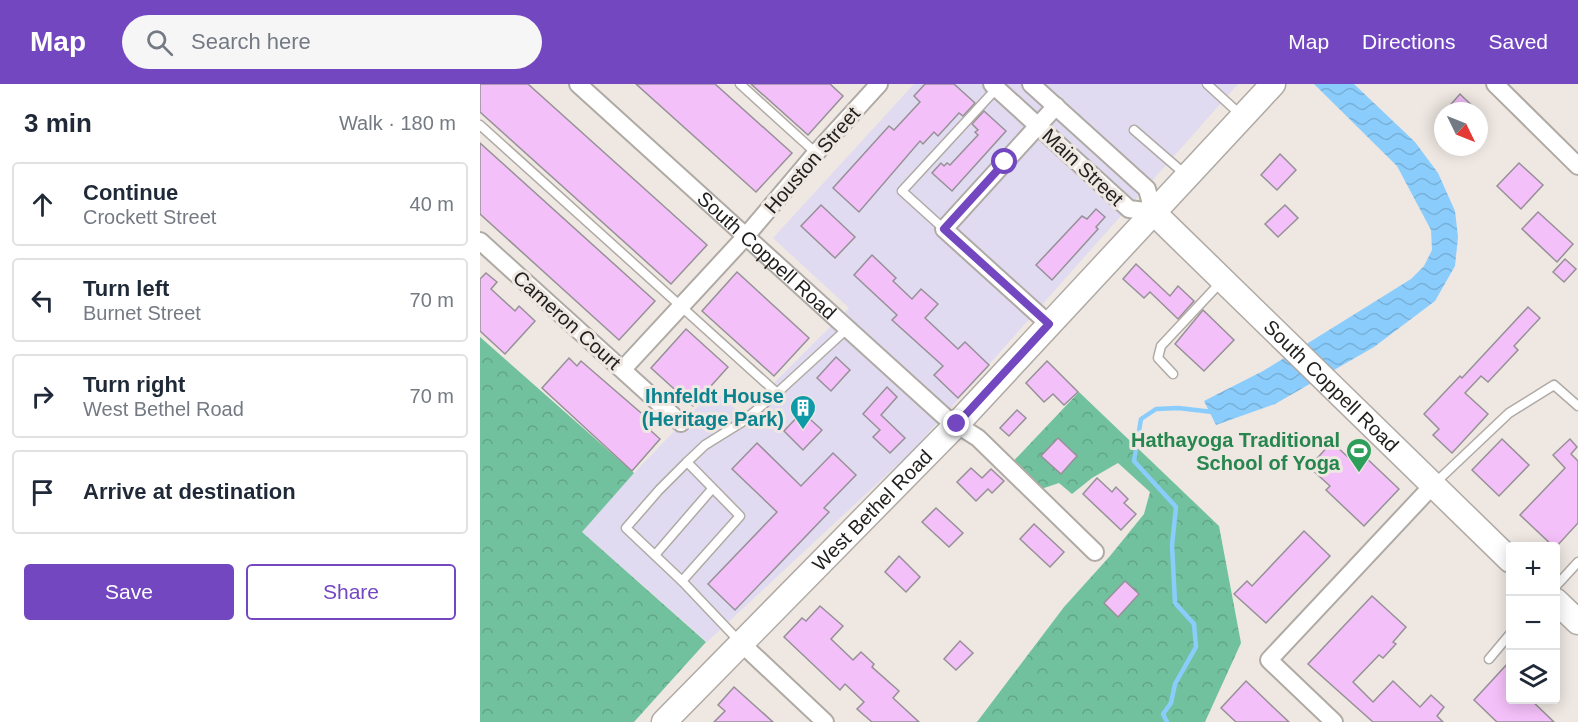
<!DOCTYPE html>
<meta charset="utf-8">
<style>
:root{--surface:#fff;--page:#f6f6f7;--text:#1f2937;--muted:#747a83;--line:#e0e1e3;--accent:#7347c0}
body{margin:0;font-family:Arial,sans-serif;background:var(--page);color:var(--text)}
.controls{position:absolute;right:18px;bottom:18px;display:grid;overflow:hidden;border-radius:6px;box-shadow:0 3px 15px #0003}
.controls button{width:54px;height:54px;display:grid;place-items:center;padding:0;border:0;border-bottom:2px solid var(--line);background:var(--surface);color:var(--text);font:30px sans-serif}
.compass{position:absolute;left:954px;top:18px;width:54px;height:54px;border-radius:50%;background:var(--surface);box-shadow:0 3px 15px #0003;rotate:133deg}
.stop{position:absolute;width:18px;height:18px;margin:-14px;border:4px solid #7347c0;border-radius:50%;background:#fff}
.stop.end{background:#7347c0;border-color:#fff;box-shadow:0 2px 6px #0008}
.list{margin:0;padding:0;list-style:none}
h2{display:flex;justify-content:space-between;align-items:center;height:78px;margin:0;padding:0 24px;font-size:26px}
h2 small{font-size:20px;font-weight:400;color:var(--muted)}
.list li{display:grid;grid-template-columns:39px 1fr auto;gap:18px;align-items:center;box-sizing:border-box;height:84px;margin:0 12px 12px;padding:0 12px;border:2px solid var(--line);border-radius:6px}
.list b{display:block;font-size:22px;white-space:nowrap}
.list p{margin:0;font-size:20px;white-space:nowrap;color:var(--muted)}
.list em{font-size:20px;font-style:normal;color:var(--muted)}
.actions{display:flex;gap:12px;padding:18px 24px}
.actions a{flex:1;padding:14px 0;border:2px solid var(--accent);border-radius:6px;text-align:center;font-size:21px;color:var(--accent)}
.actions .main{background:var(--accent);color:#fff}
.icon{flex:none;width:33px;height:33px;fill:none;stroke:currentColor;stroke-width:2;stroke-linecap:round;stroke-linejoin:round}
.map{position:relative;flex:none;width:1098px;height:638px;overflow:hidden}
header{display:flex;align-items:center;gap:36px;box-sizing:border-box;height:84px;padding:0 30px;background:var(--accent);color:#fff}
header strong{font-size:28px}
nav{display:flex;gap:33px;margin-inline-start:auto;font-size:21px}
.search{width:420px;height:54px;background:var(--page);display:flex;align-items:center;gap:15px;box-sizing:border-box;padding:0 21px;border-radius:33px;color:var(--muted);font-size:22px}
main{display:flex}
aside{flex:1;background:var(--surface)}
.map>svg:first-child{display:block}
.commercial{fill:#e1dbf1}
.forest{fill:url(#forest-crowns)}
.water{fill:url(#water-waves)}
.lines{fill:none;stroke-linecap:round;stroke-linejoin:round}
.stream{stroke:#8acdfc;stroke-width:4.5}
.building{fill:#f4c0f9;stroke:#969197;stroke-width:1.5}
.lane-casing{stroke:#b0aaa5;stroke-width:11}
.street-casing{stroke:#b0aaa5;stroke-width:20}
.secondary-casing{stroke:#b0aaa5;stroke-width:27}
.lane{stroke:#fff;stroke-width:8}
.street{stroke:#fff;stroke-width:16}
.secondary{stroke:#fff;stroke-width:24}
.route{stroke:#7347c0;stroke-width:8}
.labels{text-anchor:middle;stroke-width:6;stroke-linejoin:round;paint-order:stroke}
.street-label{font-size:20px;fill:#211f1d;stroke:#eee7e2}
.culture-label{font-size:20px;font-weight:bold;fill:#0d838f;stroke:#eee7e2;text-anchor:end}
.leisure-label{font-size:20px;font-weight:bold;fill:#27864d;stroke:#eee7e2;text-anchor:end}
</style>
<header>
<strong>Map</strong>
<div class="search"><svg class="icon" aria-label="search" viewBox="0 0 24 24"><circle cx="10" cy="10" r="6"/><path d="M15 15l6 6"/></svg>Search here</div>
<nav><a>Map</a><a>Directions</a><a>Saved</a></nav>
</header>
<main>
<aside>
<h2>3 min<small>Walk · 180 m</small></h2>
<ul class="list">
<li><svg class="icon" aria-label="ahead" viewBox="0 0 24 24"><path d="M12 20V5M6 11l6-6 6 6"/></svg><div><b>Continue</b><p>Crockett Street</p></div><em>40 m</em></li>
<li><svg class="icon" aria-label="left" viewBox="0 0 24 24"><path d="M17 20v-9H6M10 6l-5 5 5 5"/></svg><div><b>Turn left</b><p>Burnet Street</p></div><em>70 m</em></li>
<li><svg class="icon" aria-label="right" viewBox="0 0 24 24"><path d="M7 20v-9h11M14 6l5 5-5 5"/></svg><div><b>Turn right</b><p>West Bethel Road</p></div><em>70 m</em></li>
<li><svg class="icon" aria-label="arrive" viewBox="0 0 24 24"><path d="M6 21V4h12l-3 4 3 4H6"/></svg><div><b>Arrive at destination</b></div></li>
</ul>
<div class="actions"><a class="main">Save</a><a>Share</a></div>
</aside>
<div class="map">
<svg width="1098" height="638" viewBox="0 0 1098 638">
<defs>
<pattern id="forest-crowns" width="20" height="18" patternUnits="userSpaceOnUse" patternTransform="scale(1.5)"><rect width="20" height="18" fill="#71c19e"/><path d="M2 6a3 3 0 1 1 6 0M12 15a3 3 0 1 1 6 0" fill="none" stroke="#62a588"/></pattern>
<pattern id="water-waves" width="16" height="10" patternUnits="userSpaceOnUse" patternTransform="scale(1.5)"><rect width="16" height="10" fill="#8acdfc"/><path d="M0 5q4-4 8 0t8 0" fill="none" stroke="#77b0d8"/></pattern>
</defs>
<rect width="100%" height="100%" fill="#eee7e2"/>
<polygon class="commercial" points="434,0 758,0 433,366 227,558 102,448 154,389 234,306 262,331 369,224 293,154"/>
<g class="forest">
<polygon points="0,253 154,389 102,448 226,558 154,638 0,638"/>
<polygon points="599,308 739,442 761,559 725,638 497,638 584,523 630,472 664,430 670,408 638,379 612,394 592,410 579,399 552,408 526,385"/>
</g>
<polygon class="water" points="834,0 874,0 935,58 958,89 975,127 978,153 975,182 955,217 894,263 795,320 736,341 724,317 783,287 931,195 944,182 952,166 951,146 917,82"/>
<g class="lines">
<polyline class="stream" points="687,638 683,630 691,619 695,600 716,563 714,540 695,519 692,461 696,423 654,377 661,335 676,325 698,324 733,328"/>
</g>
<g class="building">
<polygon points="0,0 48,0 227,161 191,200 0,28"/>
<polygon points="156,0 235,0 312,69 276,108"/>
<polygon points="271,0 350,0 363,12 328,51"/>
<polygon points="445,0 474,0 495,19 483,32 479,29 458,52 454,48 443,60 440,57 379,128 353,104 409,42 414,46 440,18 434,12"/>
<polygon points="980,10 984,14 998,27 965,27"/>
<polygon points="504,27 526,47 472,107 452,89 461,79 464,82 467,79 470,81 498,51 495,48 498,46 492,40"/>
<polygon points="0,59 175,217 139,256 0,130"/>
<polygon points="800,70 816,86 797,106 781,91"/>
<polygon points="1039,79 1063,101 1041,125 1017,102"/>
<polygon points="341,121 375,153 355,174 321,142"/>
<polygon points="805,121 818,134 798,153 785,140"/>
<polygon points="616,125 625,133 616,143 618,145 572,196 556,181 602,132 607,135"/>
<polygon points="1058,128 1093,160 1077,178 1042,145"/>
<polygon points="392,171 416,194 413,197 432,215 441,205 458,220 445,234 478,265 485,258 509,281 478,314 454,291 463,282 412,236 417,231 374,191"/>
<polygon points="1085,175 1096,185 1084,198 1073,188"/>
<polygon points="656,180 690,212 698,202 714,217 698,235 670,208 664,214 643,195"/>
<polygon points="257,188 329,254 294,292 222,227"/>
<polygon points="6,189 17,198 11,205 35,227 39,222 55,237 25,270 0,247 0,195"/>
<polygon points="1048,223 1060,234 1034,262 1038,266 1008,298 1001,292 985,309 1008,330 972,369 953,351 959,345 944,330 980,292 982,294"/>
<polygon points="723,226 754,256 724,287 695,260"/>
<polygon points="206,245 248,283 213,322 171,284"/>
<polygon points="356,273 370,286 351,307 337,294"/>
<polygon points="89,274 97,282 101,277 175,341 170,346 180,355 152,387 62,304"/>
<polygon points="567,277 598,308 584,321 573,310 564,318 546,299"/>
<polygon points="407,303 417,313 401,331 425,354 410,369 393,353 400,346 383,330"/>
<polygon points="537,326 546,334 529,352 520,344"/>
<polygon points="322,328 342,346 323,366 304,347"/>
<polygon points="578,354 597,372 581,390 561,372"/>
<polygon points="1022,355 1049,381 1019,412 992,386"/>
<polygon points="1090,355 1097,363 1091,370 1098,377 1098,439 1076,463 1073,462 1040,431 1085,384 1073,371"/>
<polygon points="852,358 873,378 881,369 919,405 884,442 846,406 850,402 829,383"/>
<polygon points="277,359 321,402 353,369 376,391 344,424 349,428 255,526 228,500 297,428 252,385"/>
<polygon points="491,384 502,394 511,385 524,397 512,409 508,405 496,417 477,398"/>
<polygon points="617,394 632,408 636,403 648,415 644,419 656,430 641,446 603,410"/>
<polygon points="456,424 483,449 469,463 442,438"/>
<polygon points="554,440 584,468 570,483 540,455"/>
<polygon points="824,447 850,472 786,539 754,510 767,497 772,502"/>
<polygon points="419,472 440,493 426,508 405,488"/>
<polygon points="645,497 659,510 638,533 624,519"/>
<polygon points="892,512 926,543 913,558 916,560 903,574 899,571 873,598 893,618 913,597 940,623 951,611 964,623 957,632 963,638 893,638 828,580"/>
<polygon points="340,522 363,542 351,555 373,576 381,568 394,580 392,583 419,607 413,614 439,638 392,638 377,625 384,618 365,600 360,606 304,553 322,534 326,537"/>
<polygon points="480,557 493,569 476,586 464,575"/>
<polygon points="1030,577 1030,615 1050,615 1074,638 1017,638 994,616"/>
<polygon points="766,597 793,623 809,638 756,638 741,624"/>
<polygon points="254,603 293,638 234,638 245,627 238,621"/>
</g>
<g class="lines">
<defs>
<g id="lane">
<polyline points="260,0 336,69"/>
<polyline points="727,0 762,32"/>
<polyline points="0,41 297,309"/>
<polyline points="654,46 706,91"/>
<polyline points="464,145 422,107 517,4"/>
<polyline points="693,290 678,274 681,262 741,198"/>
<polyline points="954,400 1029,329 1074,301 1098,322"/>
<polyline points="175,471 232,405"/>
<polyline points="202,497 146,444 179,406 207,378"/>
<polyline points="1076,502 1098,478"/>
<polyline points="259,557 202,497 260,432 207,378 225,361 262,338 297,309 368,244"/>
<polyline points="1009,575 1030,550"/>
</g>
<g id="street">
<path id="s1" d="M98,0L465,333L498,354L615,468"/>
<polyline points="512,0 649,125 673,128 667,105 551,0"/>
<polyline points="1015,0 1098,82"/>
<polyline points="0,157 201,339"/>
<polyline points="569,240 464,145 576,22"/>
<polyline points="143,285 266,152 336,69 399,0"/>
<polyline points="262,560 345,638"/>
<polyline points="854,638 789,576 953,401"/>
</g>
<g id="secondary">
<path id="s2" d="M673,128L1030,476"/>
<polyline points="1076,517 1098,538"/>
<path id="s3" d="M184,638L476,341L793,0"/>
</g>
</defs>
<use href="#lane" class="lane-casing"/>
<use href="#street" class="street-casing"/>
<use href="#secondary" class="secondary-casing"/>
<use href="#lane" class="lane"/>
<use href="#street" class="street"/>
<use href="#secondary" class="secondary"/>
</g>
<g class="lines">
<polyline class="route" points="477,340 569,240 464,145 525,78"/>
</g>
<defs>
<symbol id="building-pin" viewBox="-11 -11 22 30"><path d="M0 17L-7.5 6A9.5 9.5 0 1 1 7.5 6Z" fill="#0f9aa8" stroke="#eee7e2"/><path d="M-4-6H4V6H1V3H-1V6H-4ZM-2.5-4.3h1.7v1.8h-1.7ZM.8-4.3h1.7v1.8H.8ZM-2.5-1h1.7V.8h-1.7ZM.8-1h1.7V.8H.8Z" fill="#fff"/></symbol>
<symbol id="stadium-pin" viewBox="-11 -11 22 30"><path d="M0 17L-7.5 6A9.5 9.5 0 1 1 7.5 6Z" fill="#2e9e5b" stroke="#eee7e2"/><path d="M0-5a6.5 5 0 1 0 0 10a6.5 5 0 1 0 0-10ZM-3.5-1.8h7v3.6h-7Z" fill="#fff"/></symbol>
</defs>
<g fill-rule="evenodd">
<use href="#building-pin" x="308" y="309" width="30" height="40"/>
<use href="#stadium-pin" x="864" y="352" width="30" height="40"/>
</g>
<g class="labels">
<g class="street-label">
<text transform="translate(332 76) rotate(-49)" y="7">Houston Street</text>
<text transform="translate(603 83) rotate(43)" y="7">Main Street</text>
<text dy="7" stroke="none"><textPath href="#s1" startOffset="255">South Coppell Road</textPath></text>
<text transform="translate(87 236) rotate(42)" y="7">Cameron Court</text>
<text dy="7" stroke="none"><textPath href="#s2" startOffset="249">South Coppell Road</textPath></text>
<text dy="7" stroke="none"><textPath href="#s3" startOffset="297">West Bethel Road</textPath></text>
</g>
<g class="culture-label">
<text x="304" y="319">Ihnfeldt House<tspan x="304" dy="23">(Heritage Park)</tspan></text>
</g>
<g class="leisure-label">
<text x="860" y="363">Hathayoga Traditional<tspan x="860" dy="23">School of Yoga</tspan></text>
</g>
</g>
</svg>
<div class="controls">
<button>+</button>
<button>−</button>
<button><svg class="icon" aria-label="layers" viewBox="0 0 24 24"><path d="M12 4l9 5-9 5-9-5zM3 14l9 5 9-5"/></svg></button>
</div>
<svg class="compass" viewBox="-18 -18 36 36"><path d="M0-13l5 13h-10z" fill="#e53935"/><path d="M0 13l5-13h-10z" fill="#747a83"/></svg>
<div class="stop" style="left:525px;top:78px"></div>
<div class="stop end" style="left:477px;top:340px"></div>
</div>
</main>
